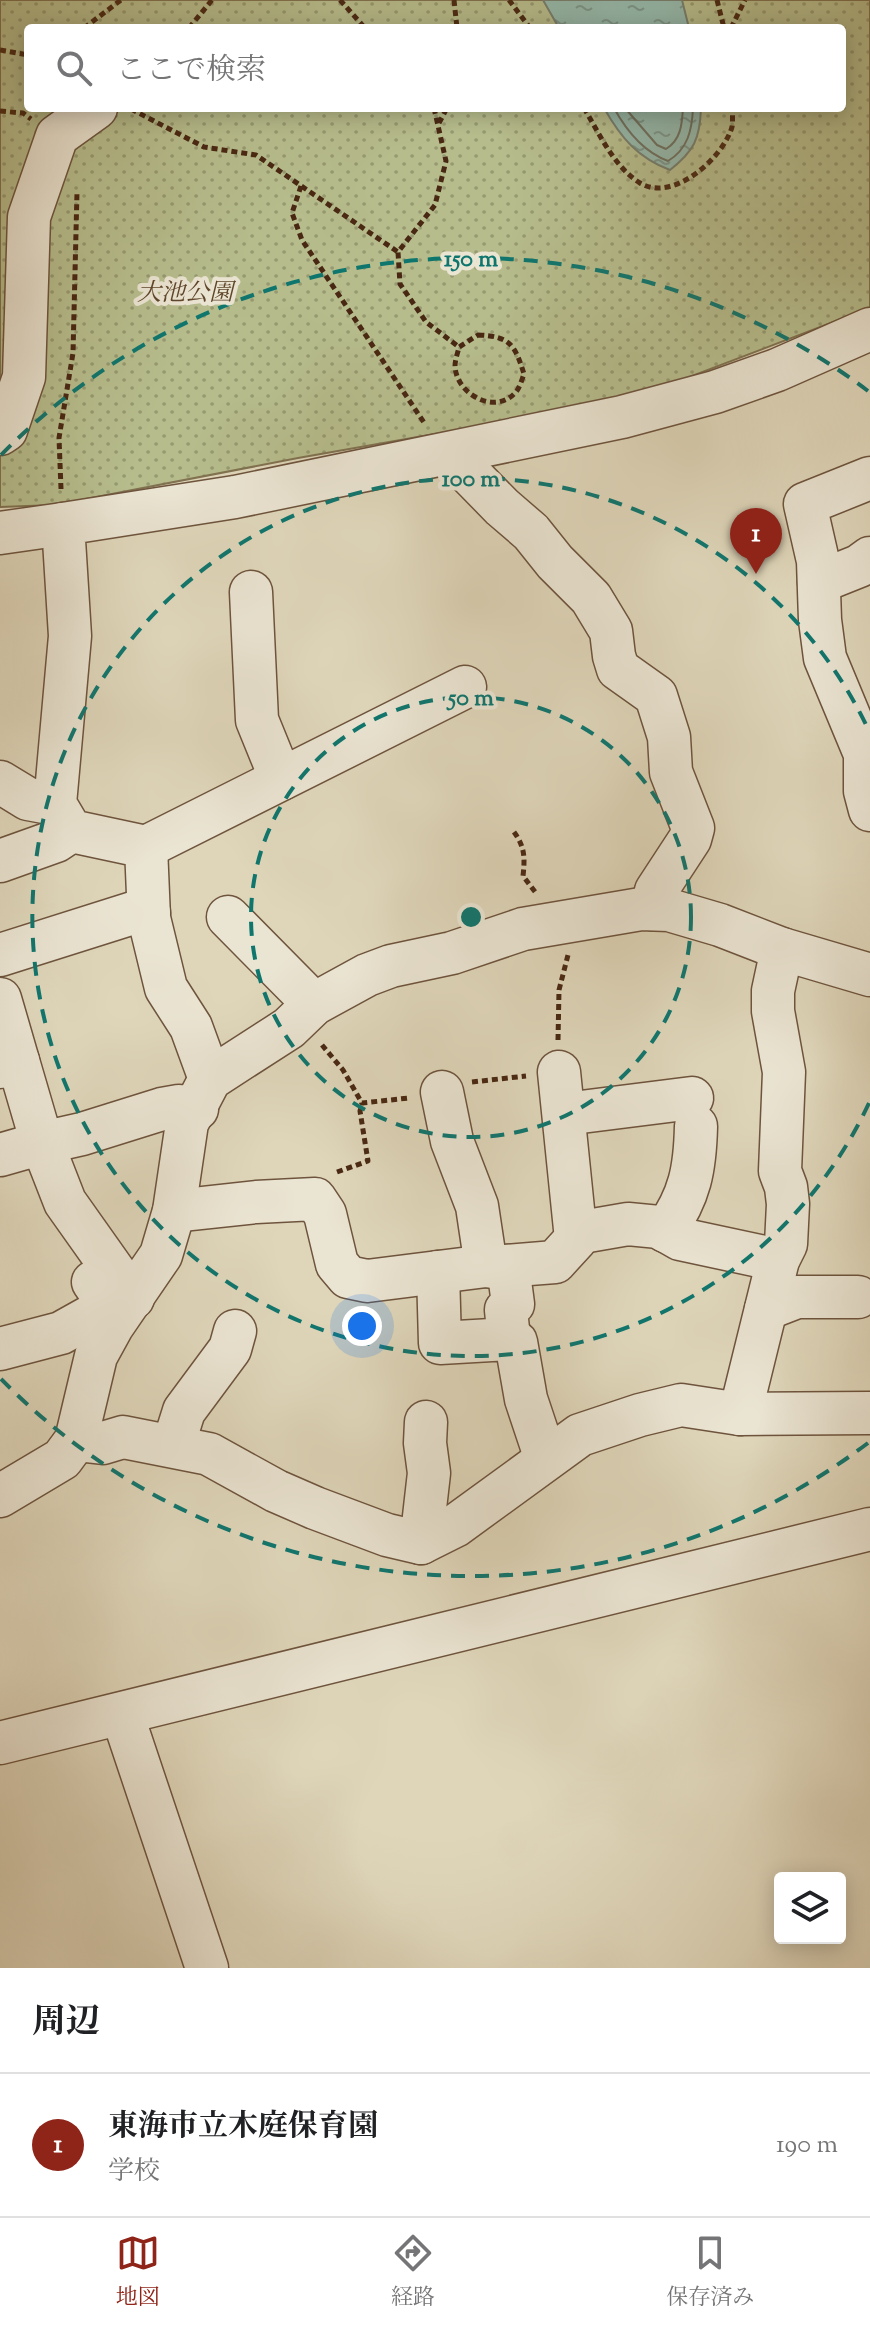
<!DOCTYPE html>
<html lang="ja">
<meta charset="utf-8">
<style>
:root{--surface:#fff;--page:#f6f6f6;--text:#202124;--muted:#757577;--line:#e0e0e0;--accent:#8f2418}
body{margin:0;font-family:"Sorts Mill Goudy","Noto Serif JP",serif;background:var(--page);color:var(--text)}
.controls{position:absolute;right:24px;bottom:24px;display:grid;overflow:hidden;border-radius:8px;box-shadow:0 4px 20px #0003}
.controls button{width:72px;height:72px;display:grid;place-items:center;padding:0;border:0;border-bottom:2px solid var(--line);background:var(--surface);color:var(--text);font:40px sans-serif}
.you{position:absolute;left:362px;top:1326px;width:28px;height:28px;margin:-20px;border:6px solid #fff;border-radius:50%;background:#1a73e8;box-shadow:0 0 0 12px #1a73e833}
.badge{display:grid;place-items:center;width:52px;height:52px;border-radius:50%;background:var(--accent);color:#fff;font-size:26px;font-weight:700}
.pin{position:absolute;translate:-50% -66px;filter:drop-shadow(0 2px 4px #0008)}
.pin::after{content:'';position:absolute;top:42px;width:28px;height:24px;background:inherit;clip-path:polygon(0 0,100% 0,50% 100%)}
.list{margin:0;padding:0;list-style:none}
h2{display:flex;justify-content:space-between;align-items:center;height:104px;margin:0;padding:0 32px;font-size:34px}
h2 small{font-size:26px;font-weight:400;color:var(--muted)}
.list li{display:grid;grid-template-columns:52px 1fr auto;gap:24px;align-items:center;box-sizing:border-box;height:144px;padding:0 32px;border-top:2px solid var(--line)}
.list b{display:block;font-size:30px;white-space:nowrap}
.list p{margin:0;font-size:26px;white-space:nowrap;color:var(--muted)}
.list em{font-size:26px;font-style:normal;color:var(--muted)}
.icon{flex:none;width:44px;height:44px;fill:none;stroke:currentColor;stroke-width:2;stroke-linecap:round;stroke-linejoin:round}
.map{position:relative;flex:none;width:870px;height:1968px;overflow:hidden}
.search{position:absolute;background:var(--surface);box-shadow:0 4px 20px #0003;left:24px;right:24px;top:24px;height:88px;display:flex;align-items:center;gap:20px;box-sizing:border-box;padding:0 28px;border-radius:8px;color:var(--muted);font-size:30px}
.sheet{height:248px;background:var(--surface)}
nav{display:flex;justify-content:space-around;align-items:center;box-sizing:border-box;height:112px;border-top:2px solid var(--line);background:var(--surface);font-size:22px;color:var(--muted)}
nav a{display:grid;justify-items:center;gap:4px}
nav .on{color:var(--accent)}
.map>svg:first-child{display:block}
.park{fill:url(#park-dots);stroke:#807250;stroke-width:2;fill-rule:evenodd}
.water{fill:url(#water-ripples);stroke:#767f6f;stroke-width:2}
.lines{fill:none;stroke-linecap:round;stroke-linejoin:round}
.shore{stroke:#6e7060;stroke-width:2}
.minor-casing{stroke:#6e543d;stroke-width:45}
.path{stroke:#492813;stroke-width:5;stroke-dasharray:6 4;stroke-linecap:butt}
.minor{stroke:#eae4d2;stroke-width:42}
.ring{fill:none;stroke:#0f766e;stroke-width:4;stroke-dasharray:14 10}
.labels{text-anchor:middle;stroke-width:8;stroke-linejoin:round;paint-order:stroke}
.park-label{font-size:24px;font-style:italic;fill:#5f462b;stroke:#eae4d2}
.centre{fill:#0f766e;stroke:#eae4d2;stroke-width:4}
.ring-label{font-size:24px;text-anchor:middle;font-weight:bold;fill:#0f766e;stroke:#eae4d2;stroke-width:8;stroke-linejoin:round;paint-order:stroke}
</style>
<div class="map">
<svg width="870" height="1968" viewBox="0 0 870 1968">
<defs>
<pattern id="park-dots" width="8" height="8" patternUnits="userSpaceOnUse" patternTransform="scale(2)"><rect width="8" height="8" fill="#b6bc8c"/><path d="M2 2h.1M6 6h.1" fill="none" stroke="#969971" stroke-width="1.8" stroke-linecap="round"/></pattern>
<pattern id="water-ripples" width="26" height="14" patternUnits="userSpaceOnUse" patternTransform="scale(2)"><rect width="26" height="14" fill="#94b9ac"/><path d="M2 4q2-2 4 0t4 0M15 11q2-2 4 0t4 0" fill="none" stroke="#7b968b"/></pattern>
</defs>
<rect width="100%" height="100%" fill="#dfd6ba"/>
<filter id="stains"><feTurbulence type="fractalNoise" baseFrequency=".0025" numOctaves="4"/><feColorMatrix values="0 0 0 0 .2 0 0 0 0 .09 0 0 0 0 .02 0 0 0 .5 -.17"/></filter>
<radialGradient id="worn" r=".72"><stop offset=".6" stop-color="#630" stop-opacity="0"/><stop offset="1" stop-color="#630" stop-opacity=".3"/></radialGradient>
<path class="park" d="M0,0H870V308L629,400L298,458L55,505L0,507ZM28,28H842V108H28Z"/>
<g class="water">
<polygon points="543,0 682,0 689,28 559,28"/>
<path d="M604,108H701C700,139 694,151 670,170C638,158 621,138 604,108Z"/>
</g>
<g class="lines">
<g class="shore">
<path d="M614,108C626,130 644,152 668,161C688,149 692,130 693,108"/>
<path d="M625,108L657,145L666,149C681,140 682,124 683,108"/>
</g>
<defs>
<g id="minor">
<polyline points="0,434 6,430 24,377 29,217 57,136 96,108"/>
<polyline points="457,453 460,464 502,507 531,532 555,562 591,598 611,631 614,656 618,669 656,696 669,737 671,772 693,828 690,839 656,891 652,909"/>
<polyline points="870,478 805,504 818,561 820,620 825,658 865,754 865,791 870,810"/>
<polyline points="0,533 63,524"/>
<polyline points="819,582 859,566 870,558"/>
<polyline points="251,592 257,720 281,779"/>
<polyline points="0,782 28,799 55,804"/>
<polyline points="146,847 465,687"/>
<polyline points="0,861 56,841 71,831"/>
<polyline points="228,917 314,1004"/>
<polyline points="0,955 133,913 149,913"/>
<polyline points="0,999 18,1061 0,1067"/>
<polyline points="18,1061 42,1143 82,1134 162,1109 179,1106 197,1109"/>
<polyline points="210,1079 191,1027 166,988 149,918 146,847 71,831 55,804 70,636 63,524 235,497 622,417 715,392 777,370 870,329"/>
<polyline points="565,1114 692,1098"/>
<polyline points="0,1155 42,1143 65,1202 133,1298"/>
<polyline points="174,1211 256,1202 315,1199 325,1214 337,1264 348,1277 367,1281 486,1266 477,1206 452,1141 442,1092"/>
<path d="M665,1231C690,1196 695,1169 696,1126"/>
<polyline points="576,1233 628,1224 659,1227 680,1239 778,1260"/>
<polyline points="486,1266 493,1267 555,1262 576,1239 559,1072"/>
<polyline points="508,1266 513,1304 506,1310 509,1339"/>
<polyline points="438,1272 440,1343 509,1339 516,1342 526,1399 543,1450 548,1457"/>
<polyline points="766,1309 797,1297 858,1297"/>
<polyline points="0,1349 61,1333 104,1309 106,1301 93,1282"/>
<polyline points="740,1414 778,1260 786,1244 788,1204 786,1187 780,1171 784,1072 773,1011 773,991 782,949"/>
<polyline points="76,1440 103,1443 123,1437 209,1454 276,1491 315,1508 387,1535 421,1543 455,1526 580,1435 640,1415 681,1405 740,1414 870,1413"/>
<polyline points="173,1446 184,1411 230,1349 235,1331"/>
<polyline points="0,1496 62,1459 76,1440 96,1356 113,1325 161,1255 174,1211 187,1123 210,1079 289,1028 314,1004 367,975 391,966 452,953 523,929 641,909 669,910 720,925 782,949 870,975"/>
<polyline points="421,1543 429,1473 425,1443 426,1422"/>
<polyline points="122,1714 207,1968"/>
<polyline points="0,1743 870,1529"/>
</g>
</defs>
<use href="#minor" class="minor-casing"/>
<g class="path">
<polyline points="340,0 365,28"/>
<polyline points="454,0 457,28"/>
<polyline points="509,0 530,28"/>
<polyline points="717,0 724,28"/>
<polyline points="84,28 121,0"/>
<polyline points="189,28 212,0"/>
<polyline points="731,28 745,0"/>
<polyline points="0,50 28,55"/>
<polyline points="434,108 446,161 435,205 398,252 400,284 426,322 459,347"/>
<path d="M584,108C599,133 614,167 640,183C673,203 723,158 732,127C733,122 732,114 733,108"/>
<polyline points="131,109 204,147 256,155 398,252"/>
<polyline points="0,111 23,113 31,119"/>
<polyline points="439,123 447,108"/>
<polyline points="301,186 292,213 302,240 425,424"/>
<path d="M478,335C510,336 515,345 524,374C522,379 520,387 516,392C495,416 456,394 455,366C455,360 458,352 459,347Z"/>
<polyline points="61,489 59,438 73,353 77,192"/>
<path d="M514,832C525,847 525,858 523,876L536,893"/>
<polyline points="558,1040 559,990 568,955"/>
<polyline points="322,1045 343,1070 362,1103 409,1098"/>
<polyline points="472,1082 526,1076"/>
<polyline points="337,1172 368,1161 360,1111 362,1103"/>
</g>
<use href="#minor" class="minor"/>
</g>
<g class="ring">
<circle cx="471" cy="917" r="220"/>
<path d="M869 1103A439 439 0 1 1 869 731"/>
<path d="M868 1443A659 659 0 0 1 1 1379M1 455A659 659 0 0 1 868 391"/>
</g>
<g class="labels">
<g class="park-label">
<text x="185" y="300">大池公園</text>
</g>
</g>
<circle cx="471" cy="917" r="12" class="centre"/>
<g class="ring-label">
<text x="471" y="266">150 m</text>
<text x="471" y="486">100 m</text>
<text x="471" y="705">50 m</text>
</g>
<rect width="100%" height="100%" filter="url(#stains)"/>
<rect width="100%" height="100%" fill="url(#worn)"/>
</svg>
<div class="controls">
<button><svg class="icon" aria-label="layers" viewBox="0 0 24 24"><path d="M12 4l9 5-9 5-9-5zM3 14l9 5 9-5"/></svg></button>
</div>
<div class="you"></div>
<div class="pin badge" style="left:756px;top:574px">1</div>
<div class="search"><svg class="icon" aria-label="search" viewBox="0 0 24 24"><circle cx="10" cy="10" r="6"/><path d="M15 15l6 6"/></svg>ここで検索</div>
</div>
<section class="sheet">
<h2>周辺<small></small></h2>
<ul class="list">
<li><span class="badge">1</span><div><b>東海市立木庭保育園</b><p>学校</p></div><em>190 m</em></li>
</ul>
</section>
<nav>
<a class="on"><svg class="icon" aria-label="map" viewBox="0 0 24 24"><path d="M3 6l6-2 6 2 6-2v14l-6 2-6-2-6 2zM9 4v14M15 6v14"/></svg>地図</a>
<a><svg class="icon" aria-label="directions" viewBox="0 0 24 24"><path d="M12 3l9 9-9 9-9-9zM9 14v-3h6M13 9l2 2-2 2"/></svg>経路</a>
<a><svg class="icon" aria-label="saved" viewBox="0 0 24 24"><path d="M7 4h10v16l-5-4-5 4z"/></svg>保存済み</a>
</nav>
